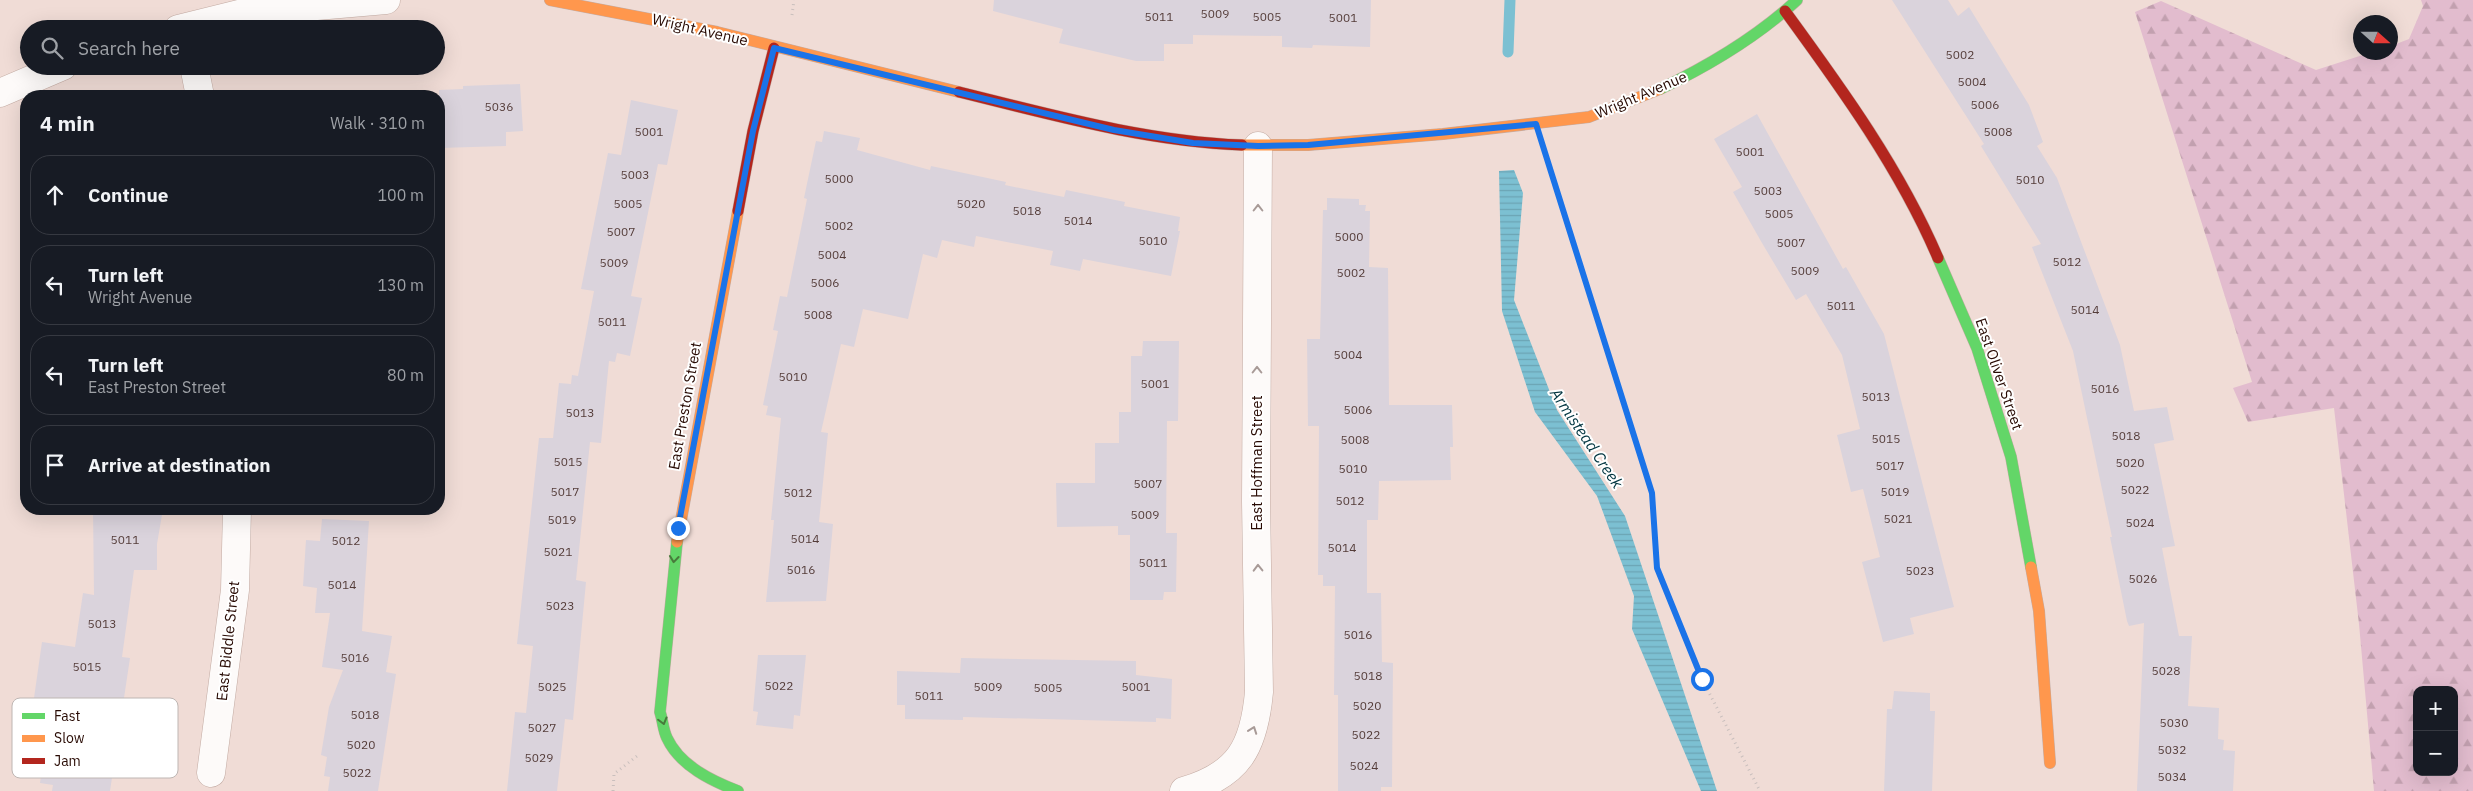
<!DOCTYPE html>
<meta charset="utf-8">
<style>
:root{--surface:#171b24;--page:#242831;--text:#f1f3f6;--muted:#9ea1a6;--line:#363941}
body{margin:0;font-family:"IBM Plex Sans",sans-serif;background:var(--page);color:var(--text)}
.controls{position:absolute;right:15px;bottom:15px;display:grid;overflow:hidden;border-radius:10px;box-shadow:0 5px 20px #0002}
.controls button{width:45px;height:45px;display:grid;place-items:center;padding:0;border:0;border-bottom:1px solid var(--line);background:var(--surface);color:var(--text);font:25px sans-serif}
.compass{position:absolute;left:2353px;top:15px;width:45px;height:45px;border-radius:50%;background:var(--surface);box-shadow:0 5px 20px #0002;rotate:111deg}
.stop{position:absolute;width:15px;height:15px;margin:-11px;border:4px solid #1a73e8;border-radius:50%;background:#fff}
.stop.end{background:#1a73e8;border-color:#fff;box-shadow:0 1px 5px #0008}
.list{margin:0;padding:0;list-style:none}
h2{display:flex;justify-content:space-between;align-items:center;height:65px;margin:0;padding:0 20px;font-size:21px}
h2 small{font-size:16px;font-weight:400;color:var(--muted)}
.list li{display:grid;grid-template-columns:32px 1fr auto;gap:15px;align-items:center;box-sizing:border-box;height:80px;margin:0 10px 10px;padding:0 10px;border:1px solid var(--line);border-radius:20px}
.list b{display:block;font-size:19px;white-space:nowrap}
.list p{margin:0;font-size:16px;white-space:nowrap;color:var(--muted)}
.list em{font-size:16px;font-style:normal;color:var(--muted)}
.icon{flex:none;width:28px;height:28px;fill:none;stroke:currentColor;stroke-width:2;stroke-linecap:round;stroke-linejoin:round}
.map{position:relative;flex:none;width:2473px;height:791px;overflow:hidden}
.search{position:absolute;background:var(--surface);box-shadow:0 5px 20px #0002;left:20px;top:20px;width:425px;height:55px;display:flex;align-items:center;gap:12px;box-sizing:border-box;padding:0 18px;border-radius:28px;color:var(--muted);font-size:19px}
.panel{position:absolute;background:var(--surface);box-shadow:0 5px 20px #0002;left:20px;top:90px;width:425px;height:425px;border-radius:20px}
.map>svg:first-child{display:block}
.forest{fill:url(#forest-firs);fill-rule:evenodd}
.water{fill:url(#water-rules)}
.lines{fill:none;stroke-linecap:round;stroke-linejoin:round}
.stream{stroke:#7cc0d2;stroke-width:11}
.building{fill:#dad3dc}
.street-casing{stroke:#c3aba3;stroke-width:29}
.fast-casing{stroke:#c3aba3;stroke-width:12}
.slow-casing{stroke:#c3aba3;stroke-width:12}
.jam-casing{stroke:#c3aba3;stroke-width:12}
.path{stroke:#c9bfbd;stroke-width:3;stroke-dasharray:1 4;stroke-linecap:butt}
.street{stroke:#fdfaf9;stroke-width:28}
.fast{stroke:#63d668;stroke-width:11}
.slow{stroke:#ff974d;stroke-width:11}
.jam{stroke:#b3261e;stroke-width:11}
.oneway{stroke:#a89a97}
.oneway2{stroke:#487a3b}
.route{stroke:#1a73e8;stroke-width:6}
.labels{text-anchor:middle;stroke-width:4;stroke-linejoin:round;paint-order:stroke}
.number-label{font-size:12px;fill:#543c39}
.street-label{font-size:15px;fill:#280a03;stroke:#fff}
.water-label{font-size:16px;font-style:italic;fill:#023540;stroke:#fff}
.key{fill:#fff;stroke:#beb6b3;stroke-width:1}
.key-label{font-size:14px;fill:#280a03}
</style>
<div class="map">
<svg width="2473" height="791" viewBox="0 0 2473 791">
<defs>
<pattern id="forest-firs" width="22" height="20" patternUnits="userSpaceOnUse" patternTransform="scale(1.25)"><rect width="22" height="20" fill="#e2bcce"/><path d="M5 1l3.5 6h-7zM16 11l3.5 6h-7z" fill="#c2a0af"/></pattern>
<pattern id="water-rules" width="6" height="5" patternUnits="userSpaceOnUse" patternTransform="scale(1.25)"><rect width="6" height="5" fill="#7cc0d2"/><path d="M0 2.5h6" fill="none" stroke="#6ba4b3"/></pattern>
</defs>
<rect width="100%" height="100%" fill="#f0dcd6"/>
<path class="forest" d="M2421,0H2473V791H2374L2359,624L2334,408L2248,422L2233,388L2252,382L2135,12L2161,1L2316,70L2369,53L2390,52L2391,46L2409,39L2423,6ZM2417,690H2454V772H2417Z"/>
<polygon class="water" points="1514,170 1523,193 1514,300 1557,410 1625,516 1717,791 1701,791 1632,629 1634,596 1597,496 1535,412 1502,311 1499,171"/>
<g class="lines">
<polyline class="stream" points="1508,52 1510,0"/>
</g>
<g class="building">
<polygon points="994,0 1371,0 1370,47 1313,45 1312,48 1282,47 1282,36 1193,35 1193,44 1164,44 1164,61 1136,61 1059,43 1063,29 993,11"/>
<polygon points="1892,0 1948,0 1958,16 1969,7 2029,105 2043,142 2037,146 2057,178 2120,345 2134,411 2167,407 2174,440 2154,444 2175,546 2162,548 2179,636 2192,636 2188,706 2219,708 2218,739 2224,740 2223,750 2235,751 2233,791 2137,791 2144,623 2129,626 2127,621 2110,537 2112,537 2073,351 2032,247 2041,244 1981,146 1984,144"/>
<polygon points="520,84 523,131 506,132 506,146 439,148 439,90 463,89 463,86"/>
<polygon points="631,100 678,110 667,165 658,164 631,296 642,298 630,356 617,353 615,362 609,361 601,443 590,442 576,580 586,582 573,720 565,719 557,791 507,791 515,712 526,713 533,646 517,644 539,438 553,438 559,383 571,384 572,375 578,376 594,291 581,289 608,153 621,155"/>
<polygon points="1757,114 1843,269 1846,267 1884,334 1954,607 1910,618 1914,634 1883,642 1862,562 1880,557 1863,489 1851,492 1837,435 1860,429 1842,355 1806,294 1796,300 1762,243 1733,192 1742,187 1714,139"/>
<polygon points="824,131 860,138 857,150 930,170 931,166 1006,182 1005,185 1064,197 1066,190 1125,202 1124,206 1180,217 1178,231 1180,231 1171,276 1083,259 1080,271 1050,265 1053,251 976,236 974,247 942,240 937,258 923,254 908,319 863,309 854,347 841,344 821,432 828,433 819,522 833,524 826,601 766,602 774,520 771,520 781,418 766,415 768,406 763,405 778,331 773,330 780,296 787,297 807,199 804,198 816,141 822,142"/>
<polygon points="1327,198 1359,199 1359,205 1366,205 1365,211 1370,211 1369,267 1388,268 1389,405 1452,405 1453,447 1450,447 1451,480 1379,481 1378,520 1367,520 1367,593 1381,593 1382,662 1393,663 1392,787 1381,787 1381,791 1338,791 1338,695 1334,695 1335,586 1323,586 1323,575 1318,575 1319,426 1308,426 1307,339 1320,339 1323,210 1327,210"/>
<polygon points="1143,341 1179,341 1178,421 1167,421 1166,533 1177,533 1176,592 1164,592 1163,600 1130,600 1130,535 1118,535 1118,526 1057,527 1056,483 1095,483 1095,443 1119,443 1119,412 1131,412 1131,356 1142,356"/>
<polygon points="93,509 163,509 157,544 157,570 134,570 122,657 130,658 110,791 52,791 53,785 40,783 45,749 13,744 18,710 32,712 42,642 75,647 83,593 94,595"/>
<polygon points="322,519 369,521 362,631 392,636 386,672 396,674 378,791 328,791 330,777 324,776 327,757 321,755 329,707 343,670 322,667 330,613 315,613 317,588 303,586 306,540 320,541"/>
<polygon points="758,655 806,655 800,716 794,715 793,729 756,725 758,712 753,711"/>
<polygon points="961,658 1136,661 1136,675 1172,679 1171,719 1156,718 1156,722 963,717 963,720 905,719 905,705 897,705 897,671 960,673"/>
<polygon points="1894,691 1930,693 1930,711 1935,711 1932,791 1884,791 1887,709 1892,709"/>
</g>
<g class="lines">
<defs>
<g id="street">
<polyline points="178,29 247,12 386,0"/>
<polyline points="194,66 200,96"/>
<polyline points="0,93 63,66"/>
<polyline points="211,773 235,590 237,509"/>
<path d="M1184,791C1239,775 1254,747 1259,692L1256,501L1258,146"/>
</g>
<g id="fast">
<path d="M1660,89C1708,66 1757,37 1797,0"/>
<polyline points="1938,258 1977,348 2011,457 2031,567"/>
<path d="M677,542L660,712C663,721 663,730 667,738C680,766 712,781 738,791"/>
</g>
<g id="slow">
<polyline points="550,0 717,32 959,92"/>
<polyline points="1242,145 1308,145 1443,134 1589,117 1660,89"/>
<polyline points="677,542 738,211"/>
<polyline points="2031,567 2039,611 2050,763"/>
</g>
<g id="jam">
<path d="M1785,11C1842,89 1900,169 1938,258"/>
<path d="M959,92C1053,115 1144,141 1242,145"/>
<polyline points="738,211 753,131 774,48"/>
</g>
</defs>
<use href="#street" class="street-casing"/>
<use href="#fast" class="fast-casing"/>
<use href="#slow" class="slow-casing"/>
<use href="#jam" class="jam-casing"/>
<g class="path">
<polyline points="792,15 794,0"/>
<polyline points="1546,156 1652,493 1657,568 1702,679 1760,791"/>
<polyline points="613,791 614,774 637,756"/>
</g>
<use href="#street" class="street"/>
<use href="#fast" class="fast"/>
<use href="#slow" class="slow"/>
<use href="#jam" class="jam"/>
</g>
<defs><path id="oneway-chevron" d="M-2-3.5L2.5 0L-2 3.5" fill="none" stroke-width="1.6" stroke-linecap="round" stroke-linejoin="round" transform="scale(1.25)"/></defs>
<g class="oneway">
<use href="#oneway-chevron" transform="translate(1258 208) rotate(-90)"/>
<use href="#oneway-chevron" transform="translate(1257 370) rotate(-90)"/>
<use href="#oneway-chevron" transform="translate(1258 568) rotate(-91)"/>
<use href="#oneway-chevron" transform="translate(1253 730) rotate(-70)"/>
</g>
<g class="oneway2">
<use href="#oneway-chevron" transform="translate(674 559) rotate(96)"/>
<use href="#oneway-chevron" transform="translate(663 721) rotate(75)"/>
</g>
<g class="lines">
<polyline class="route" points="678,528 753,131 774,48 1114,130 1193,143 1258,146 1308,145 1536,124 1652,493 1657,568 1702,679"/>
</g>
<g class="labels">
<g class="number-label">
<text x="1215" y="18">5009</text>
<text x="1159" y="21">5011</text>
<text x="1267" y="21">5005</text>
<text x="1343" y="22">5001</text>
<text x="1960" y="59">5002</text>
<text x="1972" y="86">5004</text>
<text x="1985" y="109">5006</text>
<text x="499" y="111">5036</text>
<text x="649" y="136">5001</text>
<text x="1998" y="136">5008</text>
<text x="1750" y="156">5001</text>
<text x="635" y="179">5003</text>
<text x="839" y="183">5000</text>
<text x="2030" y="184">5010</text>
<text x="1768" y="195">5003</text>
<text x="628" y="208">5005</text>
<text x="971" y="208">5020</text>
<text x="1027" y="215">5018</text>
<text x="1779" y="218">5005</text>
<text x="1078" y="225">5014</text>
<text x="839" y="230">5002</text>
<text x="621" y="236">5007</text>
<text x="1349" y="241">5000</text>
<text x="1153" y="245">5010</text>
<text x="1791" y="247">5007</text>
<text x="832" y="259">5004</text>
<text x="2067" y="266">5012</text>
<text x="614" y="267">5009</text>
<text x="1805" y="275">5009</text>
<text x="1351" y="277">5002</text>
<text x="825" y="287">5006</text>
<text x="1841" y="310">5011</text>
<text x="2085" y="314">5014</text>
<text x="818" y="319">5008</text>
<text x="612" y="326">5011</text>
<text x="1348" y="359">5004</text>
<text x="793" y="381">5010</text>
<text x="1155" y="388">5001</text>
<text x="2105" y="393">5016</text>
<text x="1876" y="401">5013</text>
<text x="1358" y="414">5006</text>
<text x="580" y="417">5013</text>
<text x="2126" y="440">5018</text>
<text x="1886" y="443">5015</text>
<text x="1355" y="444">5008</text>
<text x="568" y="466">5015</text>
<text x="2130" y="467">5020</text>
<text x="1890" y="470">5017</text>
<text x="1353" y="473">5010</text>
<text x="1148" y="488">5007</text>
<text x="2135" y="494">5022</text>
<text x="565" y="496">5017</text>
<text x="1895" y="496">5019</text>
<text x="798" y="497">5012</text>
<text x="1350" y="505">5012</text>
<text x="1145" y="519">5009</text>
<text x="1898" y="523">5021</text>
<text x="562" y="524">5019</text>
<text x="2140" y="527">5024</text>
<text x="805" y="543">5014</text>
<text x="125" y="544">5011</text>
<text x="346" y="545">5012</text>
<text x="1342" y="552">5014</text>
<text x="558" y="556">5021</text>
<text x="1153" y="567">5011</text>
<text x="801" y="574">5016</text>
<text x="1920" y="575">5023</text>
<text x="2143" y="583">5026</text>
<text x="342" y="589">5014</text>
<text x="560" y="610">5023</text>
<text x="102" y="628">5013</text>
<text x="1358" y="639">5016</text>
<text x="355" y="662">5016</text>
<text x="87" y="671">5015</text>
<text x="2166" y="675">5028</text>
<text x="1368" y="680">5018</text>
<text x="779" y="690">5022</text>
<text x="552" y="691">5025</text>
<text x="988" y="691">5009</text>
<text x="1136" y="691">5001</text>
<text x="1048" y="692">5005</text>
<text x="929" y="700">5011</text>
<text x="1367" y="710">5020</text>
<text x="365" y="719">5018</text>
<text x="2174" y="727">5030</text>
<text x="542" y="732">5027</text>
<text x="1366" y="739">5022</text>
<text x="361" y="749">5020</text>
<text x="2172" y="754">5032</text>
<text x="539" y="762">5029</text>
<text x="1364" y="770">5024</text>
<text x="357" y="777">5022</text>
<text x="2172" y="781">5034</text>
</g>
<g class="street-label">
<text transform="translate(700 30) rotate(13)" y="5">Wright Avenue</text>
<text transform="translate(1641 95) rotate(-23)" y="5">Wright Avenue</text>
<text transform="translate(1999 374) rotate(71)" y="5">East Oliver Street</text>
<text transform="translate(685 406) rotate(-80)" y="5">East Preston Street</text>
<text transform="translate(1257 463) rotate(-90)" y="5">East Hoffman Street</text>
<text transform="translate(228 641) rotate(-84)" y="5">East Biddle Street</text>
</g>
<g class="water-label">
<text transform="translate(1587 438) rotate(56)" y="6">Armistead Creek</text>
</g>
</g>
<rect x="12" y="698" width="166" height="80" rx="8" class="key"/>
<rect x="22" y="713" width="23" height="6" fill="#63d668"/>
<rect x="22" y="735" width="23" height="7" fill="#ff974d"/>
<rect x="22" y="758" width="23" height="6" fill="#b3261e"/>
<g class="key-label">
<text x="54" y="721">Fast</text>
<text x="54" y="743">Slow</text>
<text x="54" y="766">Jam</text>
</g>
</svg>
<div class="controls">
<button>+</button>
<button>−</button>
</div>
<svg class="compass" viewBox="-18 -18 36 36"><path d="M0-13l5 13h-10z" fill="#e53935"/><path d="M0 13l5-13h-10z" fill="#9ea1a6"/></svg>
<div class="stop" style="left:1702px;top:679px"></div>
<div class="stop end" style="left:678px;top:528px"></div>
<div class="search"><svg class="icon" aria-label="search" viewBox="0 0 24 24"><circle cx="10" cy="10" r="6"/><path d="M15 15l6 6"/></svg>Search here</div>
<section class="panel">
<h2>4 min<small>Walk · 310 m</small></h2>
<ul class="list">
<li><svg class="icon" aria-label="ahead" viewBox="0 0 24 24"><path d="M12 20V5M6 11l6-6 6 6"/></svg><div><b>Continue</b></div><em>100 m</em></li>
<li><svg class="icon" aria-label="left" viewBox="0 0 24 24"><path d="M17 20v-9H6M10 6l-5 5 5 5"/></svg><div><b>Turn left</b><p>Wright Avenue</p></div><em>130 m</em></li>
<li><svg class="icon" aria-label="left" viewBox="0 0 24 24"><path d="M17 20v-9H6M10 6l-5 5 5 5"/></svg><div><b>Turn left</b><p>East Preston Street</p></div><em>80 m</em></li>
<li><svg class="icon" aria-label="arrive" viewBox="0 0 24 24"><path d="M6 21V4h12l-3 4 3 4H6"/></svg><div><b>Arrive at destination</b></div></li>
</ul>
</section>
</div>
